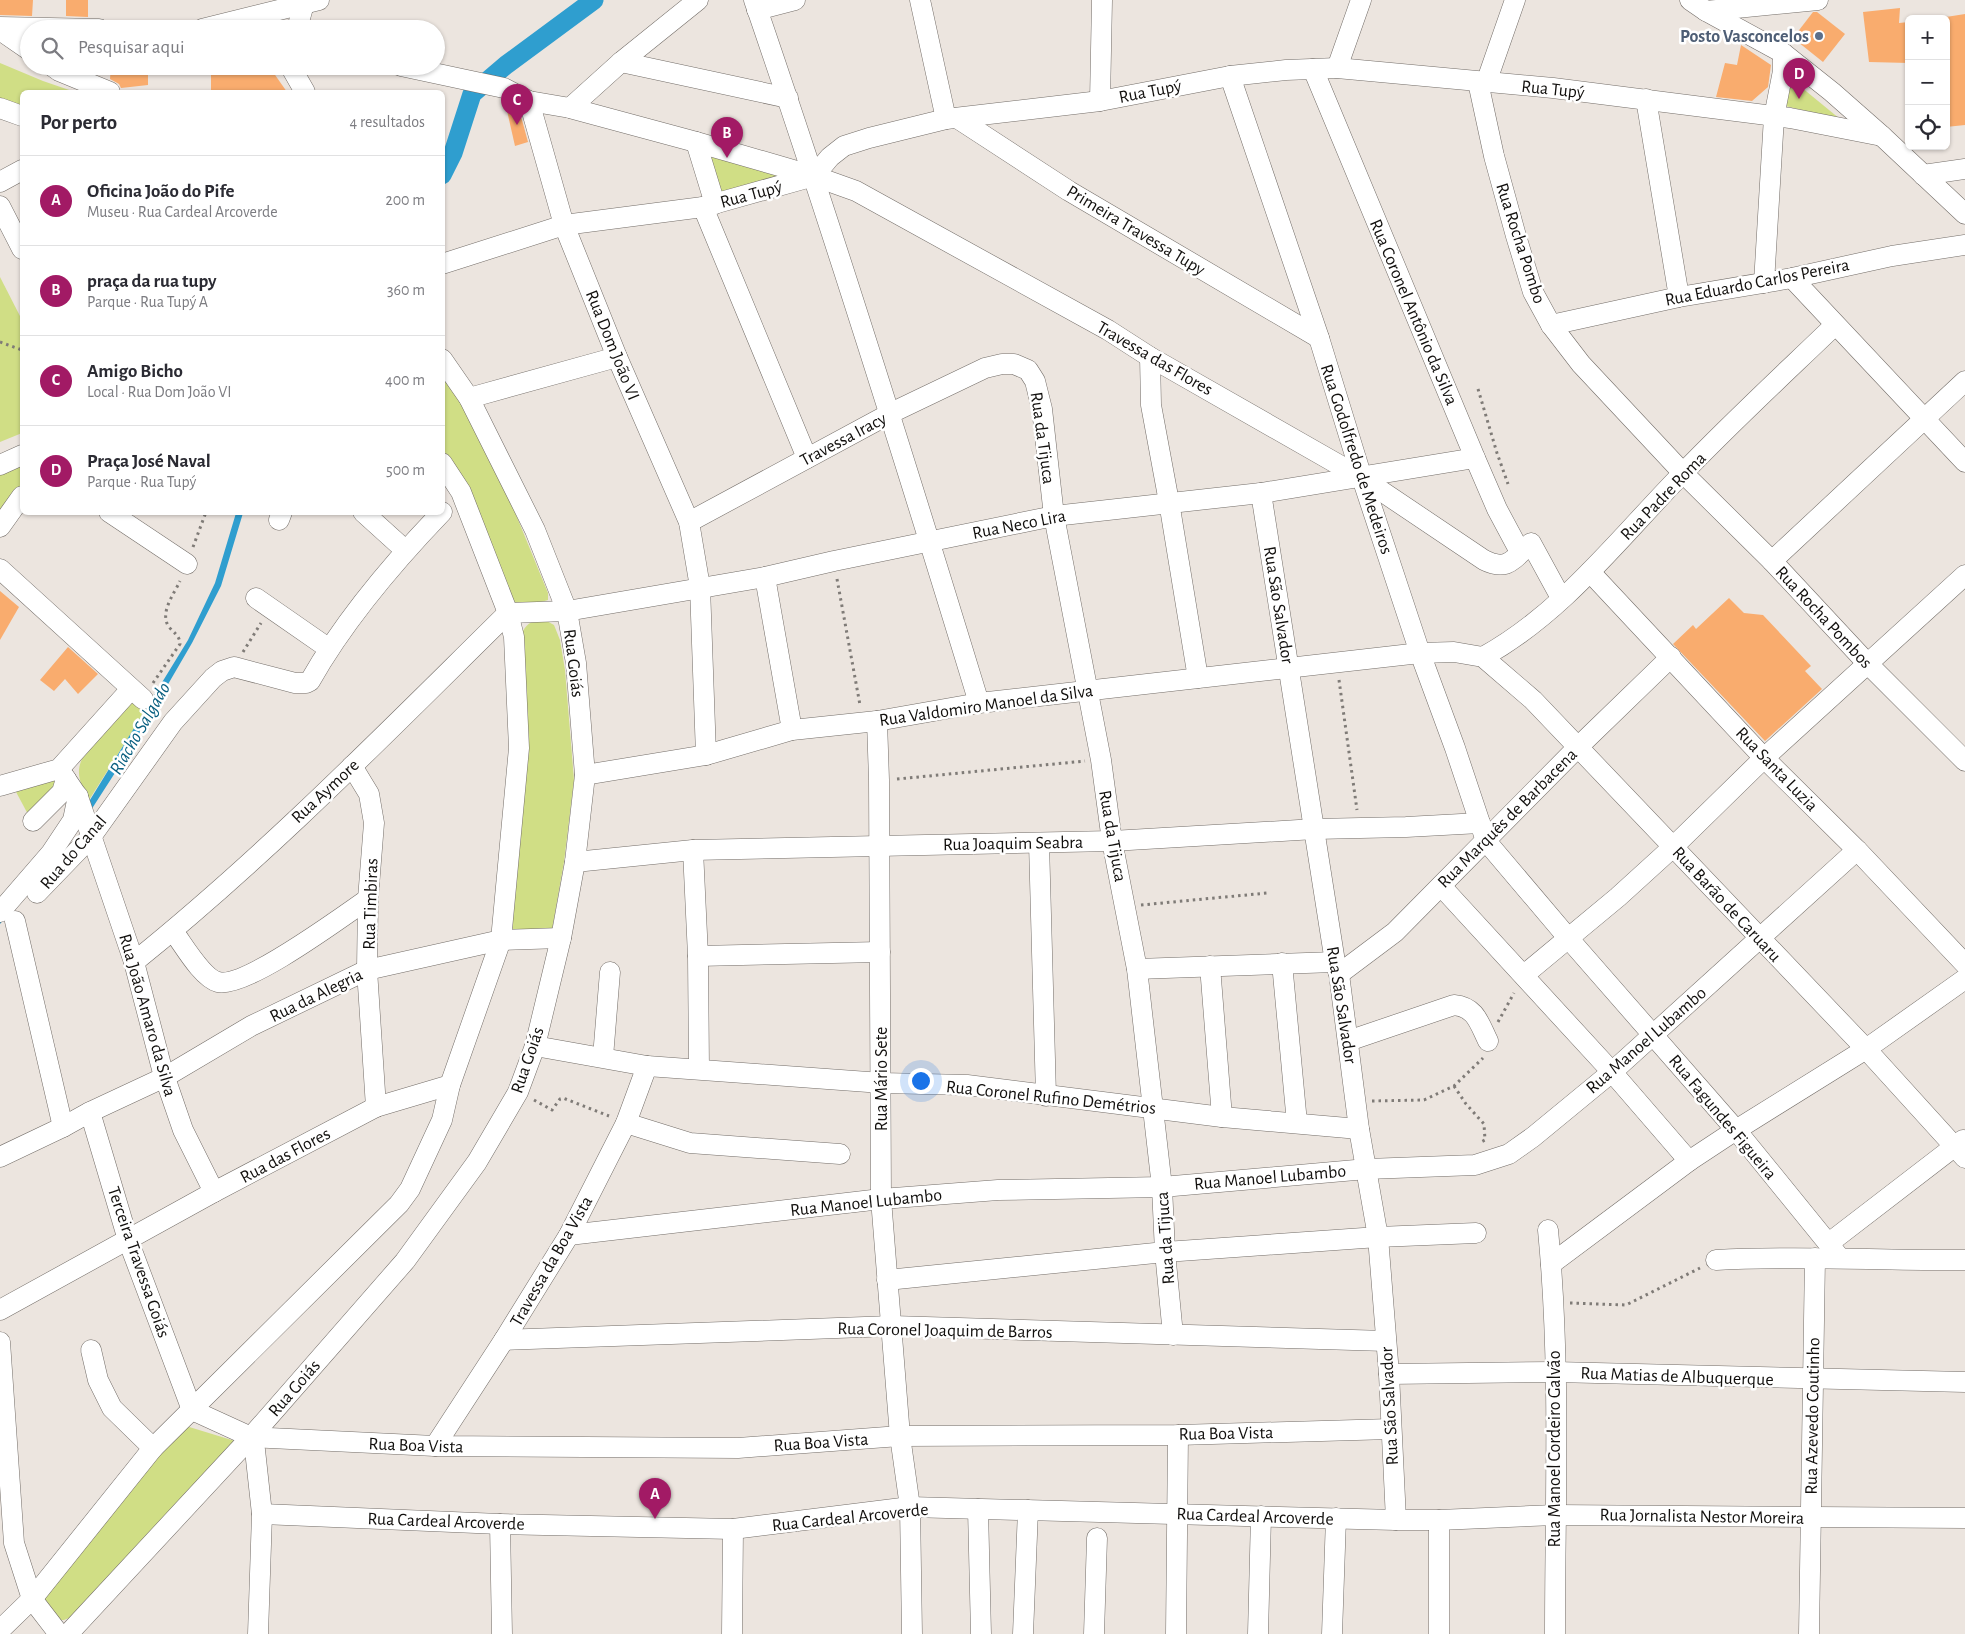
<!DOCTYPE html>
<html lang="pt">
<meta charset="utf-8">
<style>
:root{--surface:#fff;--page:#f2f2f3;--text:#2b2b33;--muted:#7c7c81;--line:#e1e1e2;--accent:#a21a65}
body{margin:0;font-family:"Alegreya Sans",sans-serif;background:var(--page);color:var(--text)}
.controls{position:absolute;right:15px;top:15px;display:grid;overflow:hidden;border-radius:8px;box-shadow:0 1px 4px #0004}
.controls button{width:45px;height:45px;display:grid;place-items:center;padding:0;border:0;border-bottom:1px solid var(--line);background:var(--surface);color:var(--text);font:25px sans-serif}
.you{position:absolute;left:920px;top:1080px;width:18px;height:18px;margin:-12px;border:4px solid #fff;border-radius:50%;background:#1a73e8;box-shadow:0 0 0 8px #1a73e833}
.badge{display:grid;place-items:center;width:32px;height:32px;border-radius:50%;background:var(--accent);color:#fff;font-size:16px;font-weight:700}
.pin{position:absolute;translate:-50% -41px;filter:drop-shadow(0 1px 2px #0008)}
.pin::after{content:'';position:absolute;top:26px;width:18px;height:15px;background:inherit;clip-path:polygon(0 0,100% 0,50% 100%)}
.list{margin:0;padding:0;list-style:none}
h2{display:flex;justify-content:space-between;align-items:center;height:65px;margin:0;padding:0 20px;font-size:21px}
h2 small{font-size:16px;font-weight:400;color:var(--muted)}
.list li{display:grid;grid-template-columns:32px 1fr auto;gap:15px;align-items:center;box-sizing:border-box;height:90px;padding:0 20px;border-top:1px solid var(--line)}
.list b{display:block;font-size:19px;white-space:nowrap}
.list p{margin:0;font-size:16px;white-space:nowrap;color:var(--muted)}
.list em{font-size:16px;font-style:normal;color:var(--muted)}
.icon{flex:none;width:28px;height:28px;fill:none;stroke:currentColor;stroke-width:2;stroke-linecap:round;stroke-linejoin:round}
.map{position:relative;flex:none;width:1965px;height:1634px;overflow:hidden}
.search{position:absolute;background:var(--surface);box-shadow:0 1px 4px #0004;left:20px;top:20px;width:425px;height:55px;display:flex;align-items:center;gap:12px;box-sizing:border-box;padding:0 18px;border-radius:28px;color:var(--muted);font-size:19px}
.panel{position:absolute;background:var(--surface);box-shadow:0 1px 4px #0004;left:20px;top:90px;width:425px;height:425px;border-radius:8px}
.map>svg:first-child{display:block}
.green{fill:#d0de85}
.water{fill:#2f9ecf}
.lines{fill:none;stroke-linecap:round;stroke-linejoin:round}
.canal{stroke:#2f9ecf;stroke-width:19}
.building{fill:#f9ac6e}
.minor-casing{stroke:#736d68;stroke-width:21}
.path{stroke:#7f7b77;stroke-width:3;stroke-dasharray:2.5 4;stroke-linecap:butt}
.minor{stroke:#fff;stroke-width:20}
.service-dot{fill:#5c6f8a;stroke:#fff;stroke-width:2}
.labels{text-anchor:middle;stroke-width:5;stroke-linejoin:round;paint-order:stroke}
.service-label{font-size:18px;font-weight:bold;fill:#4e5e75;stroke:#fff;text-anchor:end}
.street-label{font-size:18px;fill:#110f0d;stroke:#fff}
.water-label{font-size:19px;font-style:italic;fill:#075e7f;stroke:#fff}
</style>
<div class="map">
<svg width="1965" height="1634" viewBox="0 0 1965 1634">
<rect width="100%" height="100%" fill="#ece5df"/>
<g class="green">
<polygon points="0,63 43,81 75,92 22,92 22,108 0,99"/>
<polygon points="1790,78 1840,119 1781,105"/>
<polygon points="700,143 814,176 715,204"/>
<polygon points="0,277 22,320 22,433 0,442"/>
<polygon points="442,368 492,456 548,593 548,600 538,603 515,604 465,484 443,449"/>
<polygon points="22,458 22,483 0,515 0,469"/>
<path d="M543,619L554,625L560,640L565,670L574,780L564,862L552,930L516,934L511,926L520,636C526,625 530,620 543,619Z"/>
<path d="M134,698L147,708L89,800C81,785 75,774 82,759Z"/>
<polygon points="54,780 61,789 30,818 15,790"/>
<polygon points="186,1426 235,1441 76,1615 64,1620 54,1620 42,1596 155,1456"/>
</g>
<polygon class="water" points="236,513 243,513 221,586 192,643 131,748 93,807 0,924 0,914 90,800 188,640 215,583"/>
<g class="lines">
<polyline class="canal" points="442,175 453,153 472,94 506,65 594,0"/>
</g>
<g class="building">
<polygon points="0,0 33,0 32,16 0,15"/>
<polygon points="66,0 88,0 88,17 66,16"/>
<polygon points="1900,8 1899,23 1909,22 1909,63 1869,62 1863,12"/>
<polygon points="1813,12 1817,12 1845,34 1823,62 1793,38"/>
<polygon points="1965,14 1965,125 1946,127 1946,17"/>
<polygon points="1741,45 1771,65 1768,87 1752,101 1716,97 1725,63 1737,65"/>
<polygon points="111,66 148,66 148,85 121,88 119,84 110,79"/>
<polygon points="211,66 260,66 273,72 287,92 211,92"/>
<polygon points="505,102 519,109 528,142 515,146"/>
<polygon points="0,591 19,607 0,640"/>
<polygon points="1729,598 1744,613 1763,615 1811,666 1805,671 1822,689 1765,741 1673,644 1693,625 1696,629"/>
<polygon points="68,647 98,674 78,694 65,679 54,691 40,680"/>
</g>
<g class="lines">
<defs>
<g id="minor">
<path d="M754,0C834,233 907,467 979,703"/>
<polyline points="920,0 946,119"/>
<polyline points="1690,0 1706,11 1783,53 1832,92 1882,136 1965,214"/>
<polyline points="757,10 795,0"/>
<polyline points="1706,11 1818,0"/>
<polyline points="0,27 99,29"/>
<polyline points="202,29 319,0"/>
<polyline points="297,29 305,0"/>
<polyline points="0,30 29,50"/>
<polyline points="621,62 788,98"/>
<polyline points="52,66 59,71 110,92"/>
<polyline points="293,66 293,71 305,92"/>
<path d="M401,66L504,88L529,101L570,108L696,142L814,176L856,191L1108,330L1150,357L1362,478L1484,560C1508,572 1513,559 1531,543L1561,598"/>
<polyline points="1337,68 1361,0"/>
<polyline points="1313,69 1475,458 1497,509 1520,552"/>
<polyline points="1230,76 1319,338 1362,478 1420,653 1455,748 1486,841 1569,939 1736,1130 1840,1258"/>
<polyline points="1478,82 1494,156 1516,236 1533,292 1551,325 1581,364 1683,473 1772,561 1867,663 1965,761"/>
<polyline points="1486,83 1515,0"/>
<polyline points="1646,99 1679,297"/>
<polyline points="529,101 564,225 617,357 689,522 700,587 706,755"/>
<polyline points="1100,101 1102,0"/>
<polyline points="0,108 22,116"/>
<polyline points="570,108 621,62 698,0"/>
<polyline points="957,118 1069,191 1319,338"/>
<polyline points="696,142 715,204"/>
<polyline points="1923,175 1965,169"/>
<polyline points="0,182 22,170"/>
<polyline points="0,206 22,249"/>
<polyline points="703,207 807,458"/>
<polyline points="442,264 564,225 703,207 814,176 830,157 844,146 869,138 946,119 1100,101 1230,76 1286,70 1337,68 1553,88 1790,118 1882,136"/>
<polyline points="1792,278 1965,462"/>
<polyline points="1764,283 1774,117 1783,71 1783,53"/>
<polyline points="1551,325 1679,297 1792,278 1892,256 1965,245"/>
<polyline points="1150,357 1151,405 1169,502 1198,678"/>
<polyline points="469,398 617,357"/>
<polyline points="0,465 22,455"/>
<polyline points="1261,493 1335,962 1339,974 1359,1129 1378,1237 1389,1374 1396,1520"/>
<polyline points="109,512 187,564"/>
<polyline points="363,512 405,550"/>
<polyline points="279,520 282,512"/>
<polyline points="689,522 891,413 985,368 1002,364 1014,364 1028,370 1035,381 1042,409 1054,516 1101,760 1112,841 1137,969 1162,1187 1165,1252 1173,1335"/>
<polyline points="0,527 22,496"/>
<polyline points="1772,561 1965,381"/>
<polyline points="0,569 143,699"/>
<polyline points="1590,572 1764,758 1857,850 1965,964"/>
<polyline points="765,577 792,730"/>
<polyline points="256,598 328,648"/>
<polyline points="508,613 567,611 765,577 834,561 1054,516 1261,493 1475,458"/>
<path d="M1483,657C1563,613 1620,537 1683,473C1732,422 1784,374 1835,325"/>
<polyline points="877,721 879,780 881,1199 900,1436 910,1507 912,1634"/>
<polyline points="352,766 369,794 374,823 368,899 367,970 376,1107"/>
<polyline points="59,769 78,797 134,962 162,1069 183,1130 214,1192"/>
<polyline points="585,775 706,755 792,730 877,721 979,703 1420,653 1454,652 1483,657 1533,700 1866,1049 1965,1158"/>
<polyline points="0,786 59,769 131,689"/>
<polyline points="33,821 62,792 66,779"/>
<polyline points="1039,843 1046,1096"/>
<polyline points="693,850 698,956 699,1069"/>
<polyline points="575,862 693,850 1112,841 1315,829 1406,827 1480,823"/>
<polyline points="1441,886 1612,1072 1689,1161"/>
<path d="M37,893L91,837L173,722L213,678L222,671L234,667L295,683H306L310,681C345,619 393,563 442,512"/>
<polyline points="0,912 51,853 73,820 78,796"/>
<polyline points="15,921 63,1127"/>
<path d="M173,931C183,944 202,978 218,982C245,989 343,916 368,899"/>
<polyline points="698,956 880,952"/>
<path d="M134,962C267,855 387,732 508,613"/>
<polyline points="1282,963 1297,1123"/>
<polyline points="1210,966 1222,1117"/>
<polyline points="1137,969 1335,962"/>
<polyline points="1339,974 1395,932 1578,747 1671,657"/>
<polyline points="1524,975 1618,897 1673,847 1764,758 1965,575"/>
<path d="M1348,1041L1454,1005C1476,1007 1479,1023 1488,1041"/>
<polyline points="535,1046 647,1066 882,1083 967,1085 1222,1117 1359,1129"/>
<polyline points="603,1057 610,972"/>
<polyline points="90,1112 128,1240 192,1410 251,1437 435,1446 738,1448 900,1436 1178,1435 1391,1429"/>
<polyline points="626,1123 690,1143 840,1154"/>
<polyline points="0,1157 63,1127 90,1112 165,1077 251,1026 367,970 501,940 561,938"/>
<path d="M1548,1230C1561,1364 1555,1500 1555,1634"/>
<polyline points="569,1235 881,1199 998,1190 1162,1187 1367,1169 1475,1165 1509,1154 1533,1137 1612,1072 1857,850"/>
<polyline points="1829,1243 1963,1140"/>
<path d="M1716,1260C1799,1255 1882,1261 1965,1260"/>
<polyline points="1551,1264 1689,1161 1736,1130 1866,1049 1965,979"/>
<polyline points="887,1280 1165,1252 1378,1237 1476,1233"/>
<polyline points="0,1310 214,1192 376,1107 450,1085"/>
<polyline points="504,1340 892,1326 1386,1341"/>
<polyline points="0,1342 14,1543 32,1599 59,1634"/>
<polyline points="91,1350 98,1380 112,1408 153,1448"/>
<polyline points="1389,1374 1555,1372 1965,1382"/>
<polyline points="251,1437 255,1450 262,1514 258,1634"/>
<polyline points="435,1446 504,1340 569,1235 626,1123 647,1066"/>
<polyline points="978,1509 981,1634"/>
<polyline points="262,1514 500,1524 733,1529 910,1507 1396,1520 1439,1520 1555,1515 1965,1518"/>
<polyline points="1439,1520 1439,1634"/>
<polyline points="500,1524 502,1634"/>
<polyline points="0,1630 32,1599 153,1448 399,1204 410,1189 442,1120 450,1085 501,940 519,748 514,637 508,613 461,492 442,463"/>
<polyline points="68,1634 251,1437 405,1261 477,1162 518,1092 535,1046 561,938 575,862 585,775 576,663 567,611 535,530 469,398 442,359"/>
<polyline points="732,1634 733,1529"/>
<polyline points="1023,1634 1028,1510"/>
<polyline points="1094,1634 1097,1538"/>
<polyline points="1176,1634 1178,1435"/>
<polyline points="1258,1634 1261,1516"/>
<polyline points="1332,1634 1336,1518"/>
<polyline points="1809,1634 1815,1258"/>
</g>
</defs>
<use href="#minor" class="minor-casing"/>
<g class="path">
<polyline points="0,342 22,350"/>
<polyline points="1478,389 1497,453 1508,484"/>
<polyline points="193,547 206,512"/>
<polyline points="837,579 860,705"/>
<polyline points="243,652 261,623"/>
<polyline points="1339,680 1357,810"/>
<path d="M153,683L180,644C180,636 174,633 169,627C159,613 174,594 180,581"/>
<polyline points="897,779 1085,761"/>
<polyline points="1141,905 1267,893"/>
<polyline points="1498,1022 1514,993"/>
<polyline points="1454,1086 1466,1104 1484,1124 1485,1140 1481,1142"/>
<polyline points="534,1100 552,1110 560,1099 563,1098 609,1116"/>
<polyline points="1372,1101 1424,1100 1454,1086 1483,1058"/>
<polyline points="1570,1303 1626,1305 1700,1268"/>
</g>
<use href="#minor" class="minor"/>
</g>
<circle class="service-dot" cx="1819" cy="36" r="5"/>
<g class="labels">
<g class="service-label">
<text x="1809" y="42">Posto Vasconcelos</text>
</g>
<g class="street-label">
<text transform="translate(1553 89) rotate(6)" y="6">Rua Tupý</text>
<text transform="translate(1150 91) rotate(-11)" y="6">Rua Tupý</text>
<text transform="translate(751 194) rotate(-15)" y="6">Rua Tupý</text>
<text transform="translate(1136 230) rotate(31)" y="6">Primeira Travessa Tupy</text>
<text transform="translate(1521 243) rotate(72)" y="6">Rua Rocha Pombo</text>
<text transform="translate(1757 282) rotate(-11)" y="6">Rua Eduardo Carlos Pereira</text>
<text transform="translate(1414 312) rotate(67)" y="6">Rua Coronel Antônio da Silva</text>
<text transform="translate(613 345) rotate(68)" y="6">Rua Dom João VI</text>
<text transform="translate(1155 358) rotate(30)" y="6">Travessa das Flores</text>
<text transform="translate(1043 438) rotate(82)" y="6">Rua da Tijuca</text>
<text transform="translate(843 439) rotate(-28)" y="6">Travessa Iracy</text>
<text transform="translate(1357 459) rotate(72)" y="6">Rua Godolfredo de Medeiros</text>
<text transform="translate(1663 496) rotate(-46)" y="6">Rua Padre Roma</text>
<text transform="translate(1019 524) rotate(-11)" y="6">Rua Neco Lira</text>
<text transform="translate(1279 605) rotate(81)" y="6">Rua São Salvador</text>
<text transform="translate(1824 617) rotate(47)" y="6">Rua Rocha Pombos</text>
<text transform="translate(574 663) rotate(83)" y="6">Rua Goiás</text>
<text transform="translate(986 705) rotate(-8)" y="6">Rua Valdomiro Manoel da Silva</text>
<text transform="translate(1777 769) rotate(46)" y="6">Rua Santa Luzia</text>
<text transform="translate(325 791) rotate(-43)" y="6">Rua Aymore</text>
<text transform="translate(1507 818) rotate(-45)" y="6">Rua Marquês de Barbacena</text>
<text transform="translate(1113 836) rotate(80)" y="6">Rua da Tijuca</text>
<text transform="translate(1013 843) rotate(-1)" y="6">Rua Joaquim Seabra</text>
<text transform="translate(73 852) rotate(-49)" y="6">Rua do Canal</text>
<text transform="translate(370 904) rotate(-88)" y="6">Rua Timbiras</text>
<text transform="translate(1727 904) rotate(47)" y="6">Rua Barão de Caruaru</text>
<text transform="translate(316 995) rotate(-26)" y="6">Rua da Alegria</text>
<text transform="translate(1342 1005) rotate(81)" y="6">Rua São Salvador</text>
<text transform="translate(148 1015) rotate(74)" y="6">Rua João Amaro da Silva</text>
<text transform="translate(1646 1040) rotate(-41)" y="6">Rua Manoel Lubambo</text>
<text transform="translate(527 1060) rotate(-71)" y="6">Rua Goiás</text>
<text transform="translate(881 1079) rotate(-90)" y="6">Rua Mário Sete</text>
<text transform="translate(1051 1097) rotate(6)" y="6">Rua Coronel Rufino Demétrios</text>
<text transform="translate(1723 1117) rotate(50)" y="6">Rua Fagundes Figueira</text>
<text transform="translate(285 1155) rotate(-28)" y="6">Rua das Flores</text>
<text transform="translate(1270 1177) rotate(-5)" y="6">Rua Manoel Lubambo</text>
<text transform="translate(866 1202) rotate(-6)" y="6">Rua Manoel Lubambo</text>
<text transform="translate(1165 1238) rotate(-94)" y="6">Rua da Tijuca</text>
<text transform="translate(551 1261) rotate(-60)" y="6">Travessa da Boa Vista</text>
<text transform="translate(139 1262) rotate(71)" y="6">Terceira Travessa Goiás</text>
<text transform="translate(945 1330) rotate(1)" y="6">Rua Coronel Joaquim de Barros</text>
<text transform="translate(1677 1376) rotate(2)" y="6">Rua Matias de Albuquerque</text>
<text transform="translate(294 1388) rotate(-49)" y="6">Rua Goiás</text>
<text transform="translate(1389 1406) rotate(-93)" y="6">Rua São Salvador</text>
<text transform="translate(1812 1416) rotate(-89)" y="6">Rua Azevedo Coutinho</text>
<text transform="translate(1226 1433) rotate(-1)" y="6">Rua Boa Vista</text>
<text transform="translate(821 1442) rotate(-4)" y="6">Rua Boa Vista</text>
<text transform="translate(416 1445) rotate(2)" y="6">Rua Boa Vista</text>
<text transform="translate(1554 1449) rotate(-90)" y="6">Rua Manoel Cordeiro Galvão</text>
<text transform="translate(1255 1516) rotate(2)" y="6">Rua Cardeal Arcoverde</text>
<text transform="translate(1702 1516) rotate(1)" y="6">Rua Jornalista Nestor Moreira</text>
<text transform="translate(850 1517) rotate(-6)" y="6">Rua Cardeal Arcoverde</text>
<text transform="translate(446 1521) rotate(2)" y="6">Rua Cardeal Arcoverde</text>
</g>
<g class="water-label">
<text transform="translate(139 728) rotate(-60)" y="7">Riacho Salgado</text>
</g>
</g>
</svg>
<div class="controls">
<button>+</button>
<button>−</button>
<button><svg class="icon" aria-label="locate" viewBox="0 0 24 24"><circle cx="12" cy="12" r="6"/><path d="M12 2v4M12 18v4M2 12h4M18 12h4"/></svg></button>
</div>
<div class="you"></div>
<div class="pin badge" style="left:655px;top:1519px">A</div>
<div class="pin badge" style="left:727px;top:158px">B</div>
<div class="pin badge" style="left:517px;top:125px">C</div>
<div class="pin badge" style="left:1799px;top:99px">D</div>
<div class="search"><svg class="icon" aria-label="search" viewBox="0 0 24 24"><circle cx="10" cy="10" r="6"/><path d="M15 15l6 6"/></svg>Pesquisar aqui</div>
<section class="panel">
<h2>Por perto<small>4 resultados</small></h2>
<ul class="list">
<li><span class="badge">A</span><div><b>Oficina João do Pife</b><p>Museu · Rua Cardeal Arcoverde</p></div><em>200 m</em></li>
<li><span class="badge">B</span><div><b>praça da rua tupy</b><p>Parque · Rua Tupý A</p></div><em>360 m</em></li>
<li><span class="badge">C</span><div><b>Amigo Bicho</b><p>Local · Rua Dom João VI</p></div><em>400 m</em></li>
<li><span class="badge">D</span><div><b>Praça José Naval</b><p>Parque · Rua Tupý</p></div><em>500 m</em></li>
</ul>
</section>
</div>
